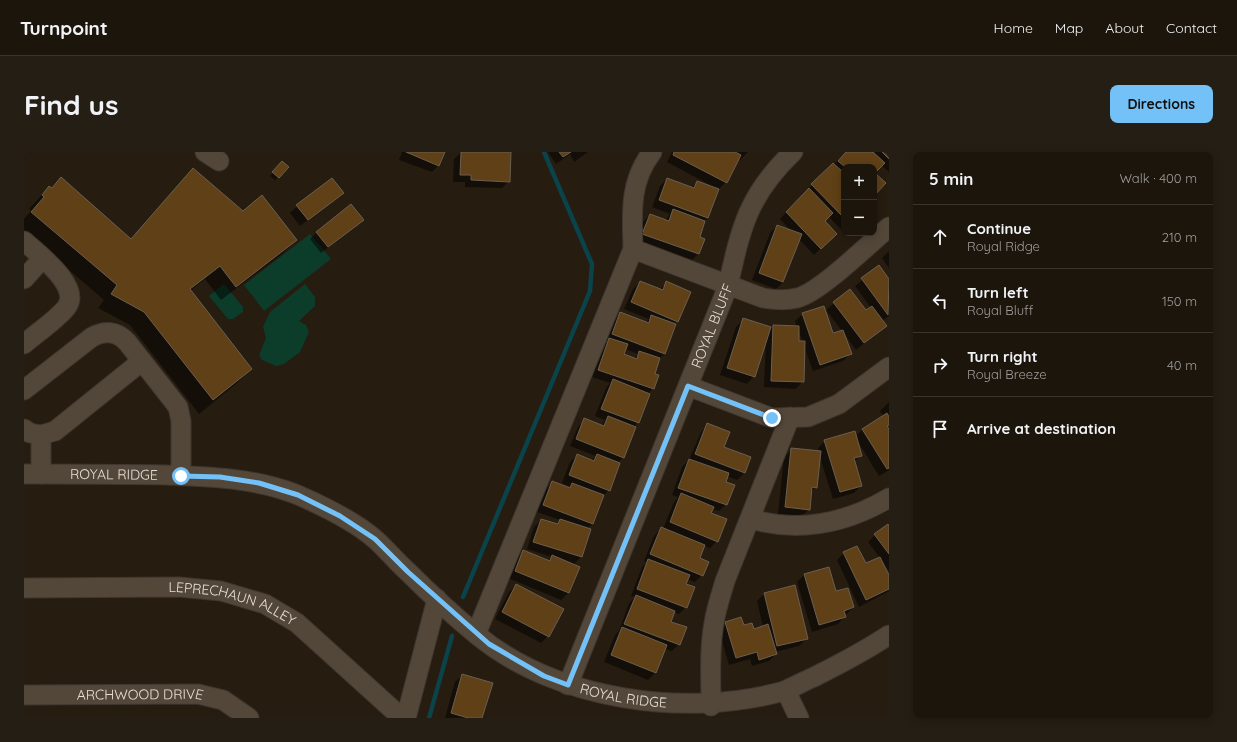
<!DOCTYPE html>
<meta charset="utf-8">
<style>
:root{--surface:#1c150c;--page:#251e15;--text:#f1f3f6;--muted:#a09f9d;--line:#3a342d;--accent:#73c1f6}
body{margin:0;font-family:Quicksand,sans-serif;background:var(--page);color:var(--text)}
.controls{position:absolute;right:12px;top:12px;display:grid;overflow:hidden;border-radius:8px;box-shadow:0 2px 10px #0003}
.controls button{width:36px;height:36px;display:grid;place-items:center;padding:0;border:0;border-bottom:1px solid var(--line);background:var(--surface);color:var(--text);font:20px sans-serif}
.stop{position:absolute;width:12px;height:12px;margin:-9px;border:3px solid #73c1f6;border-radius:50%;background:#fff}
.stop.end{background:#73c1f6;border-color:#fff;box-shadow:0 1px 4px #0008}
.list{margin:0;padding:0;list-style:none}
h2{display:flex;justify-content:space-between;align-items:center;height:52px;margin:0;padding:0 16px;font-size:17px}
h2 small{font-size:13px;font-weight:400;color:var(--muted)}
.list li{display:grid;grid-template-columns:26px 1fr auto;gap:12px;align-items:center;box-sizing:border-box;height:64px;padding:0 16px;border-top:1px solid var(--line)}
.list b{display:block;font-size:15px;white-space:nowrap}
.list p{margin:0;font-size:13px;white-space:nowrap;color:var(--muted)}
.list em{font-size:13px;font-style:normal;color:var(--muted)}
.icon{flex:none;width:22px;height:22px;fill:none;stroke:currentColor;stroke-width:2;stroke-linecap:round;stroke-linejoin:round}
.map{position:relative;flex:none;width:865px;height:566px;overflow:hidden;border-radius:8px}
header{display:flex;align-items:center;gap:24px;box-sizing:border-box;height:56px;padding:0 20px;background:var(--surface);border-bottom:1px solid var(--line)}
header strong{font-size:19px}
nav{display:flex;gap:22px;margin-inline-start:auto;font-size:14px}
.intro{display:flex;align-items:center;justify-content:space-between;box-sizing:border-box;height:96px;padding:0 24px}
h1{margin:0;font-size:28px}
.button{padding:10px 18px;border-radius:8px;background:var(--accent);color:#111;font-size:14px;font-weight:700}
main{display:flex;gap:24px;padding:0 24px}
aside{flex:1;background:var(--surface);border-radius:8px;box-shadow:0 2px 10px #0003}
.map>svg:first-child{display:block}
.green{fill:#0c3c2a}
.shadow{fill:#0007;fill-rule:evenodd}
.lines{fill:none;stroke-linecap:round;stroke-linejoin:round}
.stream{stroke:#0a434a;stroke-width:4.5}
.building{fill:#5f4017;stroke:#6b5f51}
.minor-casing{stroke:#3e362f;stroke-width:21}
.minor{stroke:#534739;stroke-width:19}
.route{stroke:#73c1f6;stroke-width:5}
.labels{text-anchor:middle;stroke-width:3;stroke-linejoin:round;paint-order:stroke}
.street-label{font-size:14px;fill:#e6dfd7;stroke:#0c0704}
</style>
<header>
<strong>Turnpoint</strong>
<nav><a>Home</a><a>Map</a><a>About</a><a>Contact</a></nav>
</header>
<div class="intro"><h1>Find us</h1><a class="button">Directions</a></div>
<main>
<div class="map">
<svg width="865" height="566" viewBox="0 0 865 566">
<rect width="100%" height="100%" fill="#261c10"/>
<g class="green">
<polygon points="286,82 307,107 240,159 220,133"/>
<polygon points="200,132 219,155 219,160 209,167 204,167 185,144"/>
<polygon points="281,132 291,145 291,154 275,169 282,173 285,180 276,200 260,212 252,214 238,208 235,203 242,186 239,175 246,160"/>
</g>
<g class="shadow">
<polygon points="378,0 420,0 415,13 408,20 375,8"/>
<polygon points="437,0 447,0 485,29 478,36 441,35 441,30 429,30 430,7"/>
<polygon points="524,0 564,0 550,10 546,2 532,12"/>
<polygon points="648,0 724,0 716,8 714,7 702,30 695,37 684,65 680,70 674,86 680,88 674,102 667,109 612,89 619,70 626,63 641,69 646,62 628,55 636,34 643,27 667,36 673,30 688,34 643,10"/>
<polygon points="823,0 865,0 865,20 857,13 850,20 850,15 820,15 820,74 817,77 804,64 799,69 811,82 790,103 775,87 759,130 752,137 728,128 746,81 753,74 767,79 756,67 781,40"/>
<polygon points="258,10 264,15 251,28 246,24"/>
<polygon points="170,17 219,60 272,88 258,102 197,148 181,127 166,139 227,217 213,231 175,262 106,173 74,156 80,148 0,79 0,67 7,59 5,57 25,35 106,88"/>
<polygon points="318,41 276,74 266,61 273,54"/>
<polygon points="338,68 297,101 286,87 293,80"/>
<polygon points="865,99 865,116 858,106"/>
<path d="M855,115L865,129V164L858,169L862,174L832,198L819,180L826,202L819,209L789,219L780,194L779,229L772,237L740,235L742,188L730,224L723,232L696,223L712,175L719,168L744,179L750,174L773,175L771,169L779,162L809,183L818,179L802,158L825,139L841,160L847,156L831,134ZM774,178L779,190H774Z"/>
<path d="M616,130L635,138L643,131L653,169L650,173L640,202L635,207L629,222V236L624,242L599,305L594,311L585,338L579,344L569,371L563,377L557,405L549,413L555,415L544,441L537,448L484,426L493,406L500,399L524,409L528,405L503,397L510,375L517,368L531,373L536,368L513,360L522,337L529,330L544,336L546,334L538,331L546,310L553,303L567,309L572,304L546,294L554,275L561,267L577,274L581,268L571,264L582,236L586,231L568,225L578,194L583,190L581,189L590,168L597,161L622,170L625,167L600,157L609,137ZM601,197L614,202L610,207L599,203Z"/>
<polygon points="865,250 865,273 863,275 865,279 865,318 855,324 833,288 837,303 830,310 837,334 830,341 809,347 795,302 792,335 786,341 785,357 778,364 754,362 760,305 767,298 795,300 794,296 801,289 831,285 838,278 860,265 856,259"/>
<polygon points="684,273 699,295 726,305 720,321 713,328 703,324 701,330 702,352 695,359 688,357 686,361 693,389 686,396 680,394 674,406 678,423 671,430 663,427 661,432 662,455 655,462 650,460 646,470 655,492 648,499 641,497 631,521 624,528 580,510 591,483 595,479 605,451 611,445 607,444 618,415 622,411 620,409 630,384 637,376 639,377 650,350 654,345 648,343 658,315 665,308 677,280"/>
<polygon points="865,376 865,419 858,411 865,426 865,439 835,455 813,408 820,401 842,413 856,406 844,390 851,383"/>
<polygon points="804,416 811,440 829,455 814,472 788,480 773,430 780,423"/>
<polygon points="492,433 524,484 517,491 471,467 485,440"/>
<polygon points="740,442 782,487 775,494 751,500 752,502 745,509 728,514 726,507 705,513 695,478 702,471 729,478 739,475 733,449"/>
<polygon points="439,523 457,566 421,566 431,530"/>
</g>
<g class="lines">
<g class="stream">
<polyline points="439,445 566,139 568,112 520,0"/>
<polyline points="405,566 428,484"/>
</g>
</g>
<g class="building">
<polygon points="382,0 421,0 415,14"/>
<polygon points="437,0 487,0 486,30 447,28 447,23 436,23"/>
<polygon points="535,0 547,0 539,5"/>
<polygon points="650,0 711,0 717,3 703,31 649,3"/>
<polygon points="822,0 849,0 861,11 851,21 862,31 850,44 850,15 821,15 814,9"/>
<polygon points="858,0 865,0 865,7"/>
<polygon points="258,9 265,15 255,26 248,20"/>
<polygon points="809,11 820,21 820,66 787,32"/>
<polygon points="169,16 219,59 238,43 273,88 212,135 196,114 166,137 228,217 189,248 120,160 87,142 93,133 7,60 20,45 18,43 25,34 28,36 37,25 107,87"/>
<polygon points="308,26 320,41 284,68 272,53"/>
<polygon points="643,26 670,36 673,29 695,37 684,66 635,48"/>
<polygon points="785,36 809,61 801,69 813,82 797,97 762,60"/>
<polygon points="327,52 340,68 304,95 292,80"/>
<polygon points="649,57 681,69 676,85 681,87 675,102 618,82 626,62 645,69"/>
<polygon points="753,73 778,82 759,130 735,121"/>
<polygon points="855,113 865,127 864,163 837,126"/>
<polygon points="616,129 639,138 642,129 667,140 654,170 607,150"/>
<polygon points="826,137 842,158 848,154 863,174 840,191 809,150"/>
<polygon points="800,154 809,181 819,178 828,202 796,213 778,161"/>
<polygon points="596,160 625,171 627,163 652,172 641,202 588,182"/>
<polygon points="719,166 747,175 731,225 703,216"/>
<polygon points="749,173 775,174 775,189 781,189 780,230 747,229"/>
<polygon points="585,186 604,192 600,202 613,207 615,199 636,206 631,222 635,223 630,237 574,218"/>
<polygon points="589,227 626,242 615,271 577,257"/>
<polygon points="863,261 865,265 865,273 863,274 865,277 865,316 863,317 838,277"/>
<polygon points="584,264 612,275 600,306 552,287 560,266 580,274"/>
<polygon points="683,271 706,280 700,295 727,305 721,321 671,302"/>
<polygon points="831,279 838,304 830,306 838,334 816,340 800,288"/>
<polygon points="767,296 797,299 793,336 788,335 786,358 761,355"/>
<polygon points="553,302 570,309 573,302 596,311 586,339 545,323"/>
<polygon points="665,307 705,321 702,330 711,333 703,353 654,336"/>
<polygon points="528,329 546,336 548,331 580,343 569,372 519,353"/>
<polygon points="657,341 690,355 687,361 703,367 694,390 646,370"/>
<polygon points="517,367 534,372 536,367 567,377 558,405 509,390"/>
<polygon points="864,372 865,374 865,402 850,382"/>
<polygon points="637,375 681,393 676,406 685,410 679,424 626,402"/>
<polygon points="833,394 842,411 856,405 865,423 865,437 842,448 819,400"/>
<polygon points="499,398 526,409 528,403 556,415 545,441 491,419"/>
<polygon points="624,407 666,423 662,432 671,435 663,456 613,437"/>
<polygon points="805,415 812,439 824,436 830,455 820,459 822,465 795,473 780,422"/>
<polygon points="492,432 540,457 525,485 478,460"/>
<polygon points="771,433 784,487 753,494 740,441"/>
<polygon points="612,443 651,459 647,470 663,475 656,493 600,472"/>
<polygon points="717,465 720,473 728,471 730,477 744,472 753,502 735,508 733,500 712,506 701,470"/>
<polygon points="598,475 643,493 632,521 587,503"/>
<polygon points="438,522 469,531 458,566 444,566 427,561"/>
</g>
<g class="lines">
<defs>
<g id="minor">
<polyline points="181,0 195,9"/>
<path d="M0,89C14,102 59,135 42,156C32,168 13,181 0,192"/>
<path d="M609,97L739,146C751,148 761,149 773,146C795,141 845,92 865,75"/>
<polyline points="0,127 18,107"/>
<polyline points="664,234 748,266 784,265 815,252 865,215"/>
<path d="M0,238L68,185C81,178 93,179 103,190L154,255L157,269V324"/>
<polyline points="0,277 6,281 17,283 17,322"/>
<polyline points="17,283 31,279 118,209"/>
<path id="s1" d="M0,322C48,322 95,322 143,323C188,325 232,326 274,343C299,354 333,371 352,388C363,398 372,409 383,419C405,441 429,463 453,483C533,549 663,566 760,539C770,535 780,529 790,525C816,512 841,499 865,483"/>
<path d="M727,367C776,381 821,372 865,346"/>
<path id="s2" d="M0,436L155,435L197,439L241,452L273,471L378,566"/>
<path d="M452,482L609,97C608,61 605,30 628,0"/>
<path id="s3" d="M544,533L704,134C717,75 724,43 769,0"/>
<polyline points="762,539 775,566"/>
<path id="s4" d="M0,543L174,542L199,548L225,566"/>
<path d="M687,554C687,527 685,498 690,471C692,457 697,443 701,429L766,265"/>
<polyline points="382,566 413,447"/>
</g>
</defs>
<use href="#minor" class="minor-casing"/>
<use href="#minor" class="minor"/>
</g>
<g class="lines">
<polyline class="route" points="157,324 196,325 235,331 274,343 316,364 351,387 384,420 465,492 520,524 544,533 664,234 748,266"/>
</g>
<g class="labels">
<g class="street-label">
<text dy="5" stroke="none"><textPath href="#s3" startOffset="387">ROYAL BLUFF</textPath></text>
<text dy="5" stroke="none"><textPath href="#s1" startOffset="90">ROYAL RIDGE</textPath></text>
<text dy="5" stroke="none"><textPath href="#s2" startOffset="211">LEPRECHAUN ALLEY</textPath></text>
<text dy="5" stroke="none"><textPath href="#s4" startOffset="116">ARCHWOOD DRIVE</textPath></text>
<text dy="5" stroke="none"><textPath href="#s1" startOffset="666">ROYAL RIDGE</textPath></text>
</g>
</g>
</svg>
<div class="controls">
<button>+</button>
<button>−</button>
</div>
<div class="stop" style="left:157px;top:324px"></div>
<div class="stop end" style="left:748px;top:266px"></div>
</div>
<aside>
<h2>5 min<small>Walk · 400 m</small></h2>
<ul class="list">
<li><svg class="icon" aria-label="ahead" viewBox="0 0 24 24"><path d="M12 20V5M6 11l6-6 6 6"/></svg><div><b>Continue</b><p>Royal Ridge</p></div><em>210 m</em></li>
<li><svg class="icon" aria-label="left" viewBox="0 0 24 24"><path d="M17 20v-9H6M10 6l-5 5 5 5"/></svg><div><b>Turn left</b><p>Royal Bluff</p></div><em>150 m</em></li>
<li><svg class="icon" aria-label="right" viewBox="0 0 24 24"><path d="M7 20v-9h11M14 6l5 5-5 5"/></svg><div><b>Turn right</b><p>Royal Breeze</p></div><em>40 m</em></li>
<li><svg class="icon" aria-label="arrive" viewBox="0 0 24 24"><path d="M6 21V4h12l-3 4 3 4H6"/></svg><div><b>Arrive at destination</b></div></li>
</ul>
</aside>
</main>
